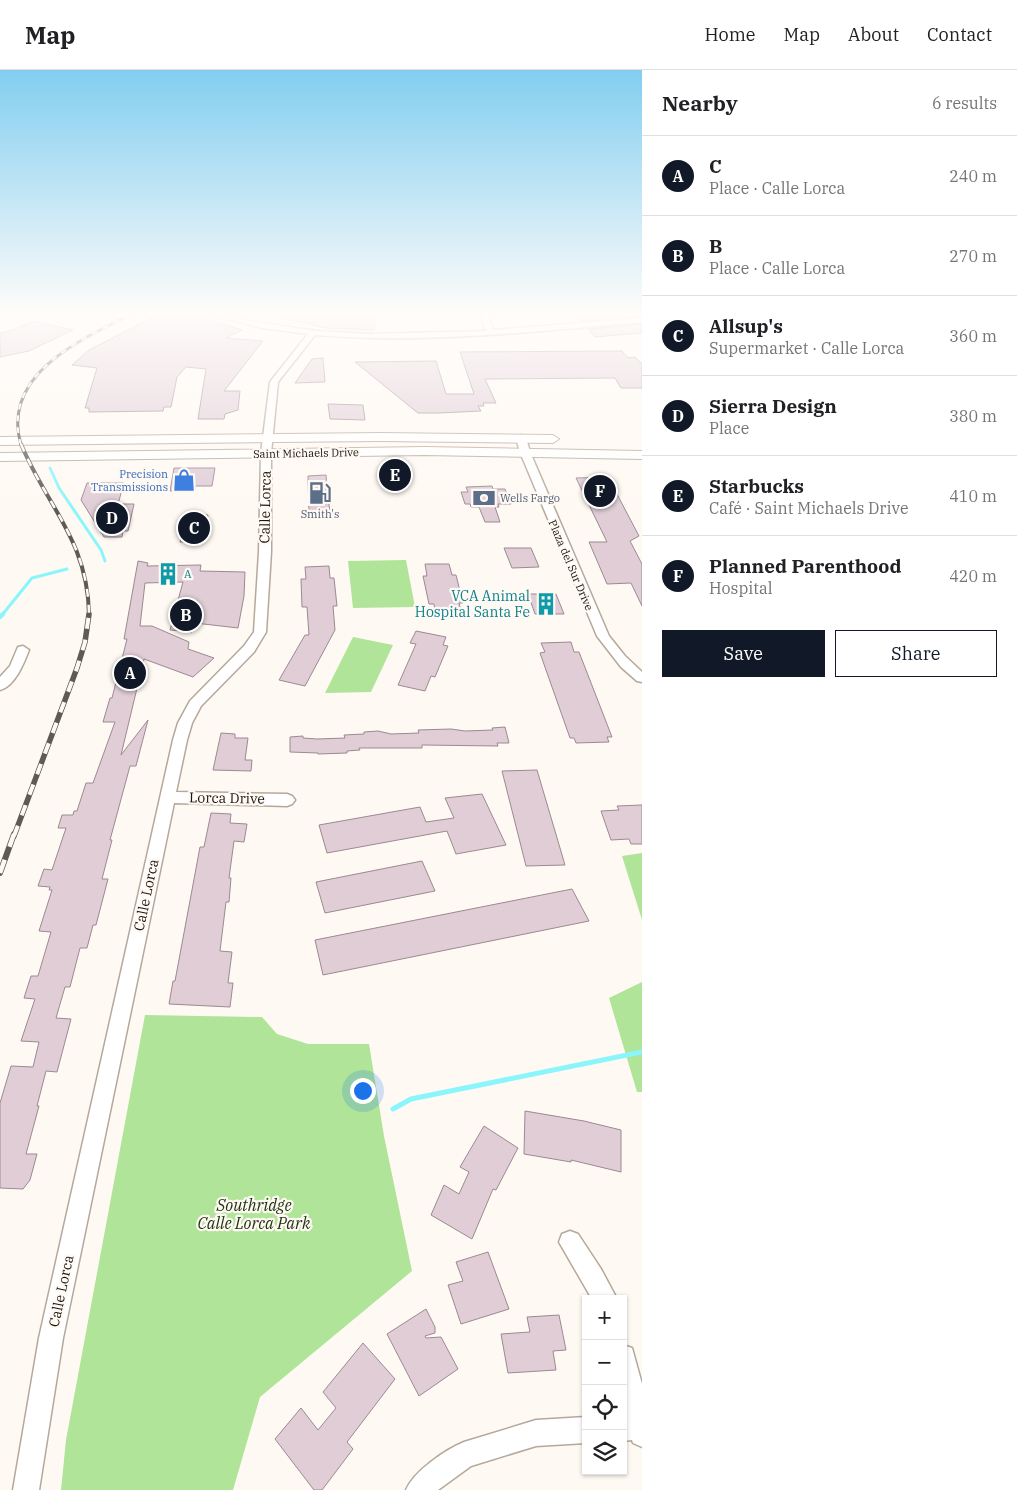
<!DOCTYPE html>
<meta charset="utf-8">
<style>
:root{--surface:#fff;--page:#f2f2f2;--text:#202124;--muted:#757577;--line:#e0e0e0;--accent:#111827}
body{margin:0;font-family:"IBM Plex Serif",serif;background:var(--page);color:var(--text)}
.controls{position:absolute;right:15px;bottom:15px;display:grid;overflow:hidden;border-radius:0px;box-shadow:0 1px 4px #0004}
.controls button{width:45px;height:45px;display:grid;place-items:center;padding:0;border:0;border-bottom:1px solid var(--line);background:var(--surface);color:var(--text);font:25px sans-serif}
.you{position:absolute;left:362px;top:1020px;width:18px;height:18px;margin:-12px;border:4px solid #fff;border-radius:50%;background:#1a73e8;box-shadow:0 0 0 8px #1a73e833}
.badge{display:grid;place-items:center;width:32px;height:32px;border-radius:50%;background:var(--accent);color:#fff;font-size:16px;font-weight:700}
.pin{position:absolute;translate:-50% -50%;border:2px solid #fff;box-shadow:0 1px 5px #0006}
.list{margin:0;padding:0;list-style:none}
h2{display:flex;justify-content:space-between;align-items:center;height:65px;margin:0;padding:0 20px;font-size:21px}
h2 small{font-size:16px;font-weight:400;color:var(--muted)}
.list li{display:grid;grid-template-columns:32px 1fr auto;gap:15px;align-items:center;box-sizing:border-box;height:80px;padding:0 20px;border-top:1px solid var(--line)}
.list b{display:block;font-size:19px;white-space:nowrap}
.list p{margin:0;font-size:16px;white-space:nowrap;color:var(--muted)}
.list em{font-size:16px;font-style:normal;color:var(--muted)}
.actions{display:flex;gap:10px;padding:15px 20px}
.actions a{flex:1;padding:11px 0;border:1px solid var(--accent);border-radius:0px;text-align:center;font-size:18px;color:var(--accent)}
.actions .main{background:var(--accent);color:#fff}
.icon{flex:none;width:28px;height:28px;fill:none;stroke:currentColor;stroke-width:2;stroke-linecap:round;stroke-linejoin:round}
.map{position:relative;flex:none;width:642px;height:1420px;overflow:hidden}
header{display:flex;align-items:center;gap:30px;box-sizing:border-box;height:70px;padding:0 25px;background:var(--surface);border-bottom:1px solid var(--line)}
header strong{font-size:24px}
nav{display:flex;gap:28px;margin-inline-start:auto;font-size:18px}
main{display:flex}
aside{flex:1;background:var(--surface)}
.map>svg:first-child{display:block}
.green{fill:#b0e498}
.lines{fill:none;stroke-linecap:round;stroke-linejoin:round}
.stream-far2{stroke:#8af6fb;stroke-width:3}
.stream-far1{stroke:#8af6fb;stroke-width:4.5}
.stream{stroke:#8af6fb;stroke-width:5}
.building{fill:#e0cdd6;stroke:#9b8a92}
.minor-casing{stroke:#b5a89b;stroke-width:3}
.major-casing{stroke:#b5a89b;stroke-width:2}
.minor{fill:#fff;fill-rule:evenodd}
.major{fill:#fff;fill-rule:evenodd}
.rail-far3-casing{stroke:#5e5a54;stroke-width:3}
.rail-far2-casing{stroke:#5e5a54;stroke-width:4}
.rail-far1-casing{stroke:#5e5a54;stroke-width:5.5}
.rail-casing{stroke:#5e5a54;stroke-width:6}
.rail-far3{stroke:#fff9f3;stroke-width:2;stroke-dasharray:6;stroke-linecap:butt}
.rail-far2{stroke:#fff9f3;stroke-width:2.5;stroke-dasharray:8;stroke-linecap:butt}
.rail-far1{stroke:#fff9f3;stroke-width:4;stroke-dasharray:11;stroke-linecap:butt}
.rail{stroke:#fff9f3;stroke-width:4.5;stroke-dasharray:14;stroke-linecap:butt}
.labels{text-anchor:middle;stroke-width:4.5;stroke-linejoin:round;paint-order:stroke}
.far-street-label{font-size:11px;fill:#191510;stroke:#fff9f3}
.far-shop-label{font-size:11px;fill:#366cbe;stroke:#fff9f3;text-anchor:end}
.far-service-label{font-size:11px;fill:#4e5e75;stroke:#fff9f3;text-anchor:start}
.far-culture-label{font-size:11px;fill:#0d838f;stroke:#fff9f3;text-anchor:start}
.street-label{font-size:14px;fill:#191510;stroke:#fff9f3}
.culture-label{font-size:14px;fill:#0d838f;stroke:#fff9f3;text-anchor:end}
.near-park-label{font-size:16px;font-style:italic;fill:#1c3210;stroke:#fff9f3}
</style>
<header>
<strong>Map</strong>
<nav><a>Home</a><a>Map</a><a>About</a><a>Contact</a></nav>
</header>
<main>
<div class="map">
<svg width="642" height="1420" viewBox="0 0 642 1420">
<rect width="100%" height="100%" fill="#fff9f3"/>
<g class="green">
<polygon points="406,490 415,537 353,538 348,491"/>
<polygon points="353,567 393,575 371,622 325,623"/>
<polygon points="642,783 642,850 622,786"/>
<polygon points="642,912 642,1022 637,1022 609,928"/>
<polygon points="145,945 262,947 277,964 308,974 369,974 384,1066 412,1201 260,1327 233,1420 61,1420 66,1370"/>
</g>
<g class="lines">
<g class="stream-far2">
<polyline points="50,398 59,418 101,480 105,491"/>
<polyline points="2,545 32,508 67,499"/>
</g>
<polyline class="stream-far1" points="0,547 3,544"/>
<polyline class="stream" points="393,1039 411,1029 642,982"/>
</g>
<g class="building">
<polygon points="161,243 189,243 242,260 226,268 263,271 224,321 240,321 238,340 225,344 224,349 198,349 206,299 186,297 177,307 171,337 164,337 163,341 89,342 89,338 85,338 97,298 72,295 89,280"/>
<polygon points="282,243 317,243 339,247 340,243 376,243 374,260 326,258 282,248"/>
<polygon points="574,243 642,243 642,246 581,251"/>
<polygon points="33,251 73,260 29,281 0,287 0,263 13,260"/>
<polygon points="642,254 642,263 595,267 588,259"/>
<polygon points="622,281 628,288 635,287 642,294 642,318 621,318 615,308 485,309 496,333 483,333 484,336 478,336 481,341 439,343 418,343 355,292 436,291 446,324 474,324 460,282"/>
<polygon points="323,288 325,312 295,313 312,289"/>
<polygon points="328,334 363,335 365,350 330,349"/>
<polygon points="386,397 402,397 404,413 387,413"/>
<polygon points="174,398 215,398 212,416 195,416 195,420 170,421"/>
<polygon points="326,405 330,444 309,444 308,406"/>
<polygon points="608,407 639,466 630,471 642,494 642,536 631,513 607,514 589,472 607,472 576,408"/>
<polygon points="87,413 124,413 118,434 134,434 128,461 123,461 122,467 104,467 81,430"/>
<polygon points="492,416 493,419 505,419 511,434 498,434 499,437 495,437 500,452 485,452 479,437 471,437 470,434 465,434 461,422 468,422 466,417"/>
<polygon points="186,445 208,445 203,472 180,472"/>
<polygon points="504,478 531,478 539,497 512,498"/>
<polygon points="138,491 148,493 147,496 201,495 200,501 245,502 244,526 238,558 195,553 192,562 170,560 183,512 145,513 140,556 152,556 189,572 188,579 214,588 193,607 144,589 121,685 148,650 136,696 130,696 110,770 112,770 102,809 108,809 96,855 93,855 87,878 80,878 70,917 65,917 56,948 71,949 57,1002 46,1001 37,1036 39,1036 26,1084 37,1084 30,1110 23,1119 0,1118 0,1033 11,996 33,997 39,972 21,971 35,929 24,928 31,906 38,906 51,862 39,861 52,820 49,820 50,817 38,816 44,799 52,800 66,758 58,758 62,745 73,745 74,741 77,741 86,713 93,713 115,652 103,652 110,628 112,628 127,569 124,569"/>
<polygon points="425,494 449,494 452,505 456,505 463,533 459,533 461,541 435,541 434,534 429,534 423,506 427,506"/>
<polygon points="329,496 330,508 334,508 337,536 333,536 335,560 305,616 279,610 305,565 309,565 307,537 302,537 301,509 306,509 305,497"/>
<polygon points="528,524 556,524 564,544 535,544"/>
<polygon points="416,561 446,567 443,575 448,576 435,607 431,606 425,621 398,615 416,574 410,573"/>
<polygon points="571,572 574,582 579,582 600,636 612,667 607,667 609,672 576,673 574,668 570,668 540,583 545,582 541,573"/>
<polygon points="505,657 509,673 497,673 498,676 422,675 422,678 359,678 360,680 347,681 347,683 318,684 318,683 290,682 290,667 303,666 303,668 317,669 345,668 344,665 364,664 364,662 378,661 391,664 419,663 418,660 451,659 465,661 493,660 492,658"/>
<polygon points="221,663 235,664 235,668 248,668 245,690 252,690 251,701 213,700"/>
<polygon points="537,700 565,795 526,796 502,701"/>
<polygon points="482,724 506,775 456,784 447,761 327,783 319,755 420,737 426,752 454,748 445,728"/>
<polygon points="642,735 642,774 631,774 629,769 611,770 601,741 619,740 617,736"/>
<polygon points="211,743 231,744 230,753 247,754 244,772 234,771 229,808 231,808 229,832 226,832 220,881 232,882 228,913 233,913 230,937 169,934 173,911 175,911 200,777 204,777"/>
<polygon points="422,791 435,821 325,843 316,812"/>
<polygon points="572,819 589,851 323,905 315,870"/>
<polygon points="525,1041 584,1051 621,1060 621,1102 571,1090 571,1092 524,1084"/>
<polygon points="484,1056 518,1078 496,1120 493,1119 472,1169 431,1145 444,1115 459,1124 469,1102 460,1097"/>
<polygon points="488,1182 509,1239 461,1254 448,1215 463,1211 456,1192"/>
<polygon points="426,1239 435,1257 435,1263 425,1266 426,1268 441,1267 458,1299 419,1326 387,1264"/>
<polygon points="559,1245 566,1280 553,1281 556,1300 508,1303 501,1264 530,1262 527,1247"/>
<polygon points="363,1273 395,1309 347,1372 353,1379 322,1420 314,1420 275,1369 301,1338 318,1360 336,1338 323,1322"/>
</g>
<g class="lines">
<defs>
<g id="minor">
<path d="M204,243H217L262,253L316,261L370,264L486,261L480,243H488L493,260L642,248V252C533,262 424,274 315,265L278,312L271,383V482L266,562L254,582L201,636L192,653L187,670L176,722L287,724L292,726L295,730L292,734L287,736L174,733L63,1268L39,1420H13L39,1268L173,670L178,653L190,631L244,576L254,562L259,482L261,383L270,312L308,264L262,258Z"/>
<polygon points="521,365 526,368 530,382 609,566 625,586 642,602 642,612 637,611 621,597 597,566 520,382 516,368"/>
<path d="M23,576L29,580C24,593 15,616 0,620V607L10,596L18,577Z"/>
<polygon points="570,1161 578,1164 601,1199 617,1229 592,1229 559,1172 562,1164"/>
<polygon points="623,1275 632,1278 642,1314 642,1377 633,1373 632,1370 623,1371"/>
<path d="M586,1347V1373L536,1376L471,1396L438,1420H406C414,1401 445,1380 464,1372L536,1350Z"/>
</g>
<g id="major">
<polygon points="380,363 553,365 559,369 553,373 380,371 0,375 0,367"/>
<polygon points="424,377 642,381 642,389 424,385 0,391 0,383"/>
</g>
</defs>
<use href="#minor" class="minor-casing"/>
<use href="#major" class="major-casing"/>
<use href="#minor" class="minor"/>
<use href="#major" class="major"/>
<defs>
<path id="rail-far3" d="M21,375C0,303 84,268 134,243"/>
<path id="rail-far2" d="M21,374C47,437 88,470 89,545"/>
<polyline id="rail-far1" points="14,766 77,598 85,572 89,544"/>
<polyline id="rail" points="0,803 14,764"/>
</defs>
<use href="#rail-far3" class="rail-far3-casing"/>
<use href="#rail-far2" class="rail-far2-casing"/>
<use href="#rail-far1" class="rail-far1-casing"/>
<use href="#rail" class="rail-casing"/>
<use href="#rail-far3" class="rail-far3"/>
<use href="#rail-far2" class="rail-far2"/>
<use href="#rail-far1" class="rail-far1"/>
<use href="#rail" class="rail"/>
</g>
<linearGradient id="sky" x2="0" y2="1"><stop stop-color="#82cef0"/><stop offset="0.55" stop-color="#fffcfa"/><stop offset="1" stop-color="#fffcfa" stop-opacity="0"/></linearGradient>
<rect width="642" height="442" fill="url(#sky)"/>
<defs>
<symbol id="shop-bare" viewBox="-9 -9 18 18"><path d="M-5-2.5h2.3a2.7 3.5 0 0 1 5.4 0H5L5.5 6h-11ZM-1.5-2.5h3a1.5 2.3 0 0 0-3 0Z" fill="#3f7fe0" stroke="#fff9f3" stroke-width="2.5" paint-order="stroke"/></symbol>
<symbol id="fuel-bare" viewBox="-9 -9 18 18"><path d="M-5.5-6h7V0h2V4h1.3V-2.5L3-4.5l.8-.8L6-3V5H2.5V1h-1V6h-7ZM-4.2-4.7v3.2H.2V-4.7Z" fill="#5c6f8a" stroke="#fff9f3" stroke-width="2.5" paint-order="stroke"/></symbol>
<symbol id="bank-bare" viewBox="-9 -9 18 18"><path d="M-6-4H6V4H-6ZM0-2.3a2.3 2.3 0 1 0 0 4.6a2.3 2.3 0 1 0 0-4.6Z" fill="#5c6f8a" stroke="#fff9f3" stroke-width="2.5" paint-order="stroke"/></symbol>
<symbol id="building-bare" viewBox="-9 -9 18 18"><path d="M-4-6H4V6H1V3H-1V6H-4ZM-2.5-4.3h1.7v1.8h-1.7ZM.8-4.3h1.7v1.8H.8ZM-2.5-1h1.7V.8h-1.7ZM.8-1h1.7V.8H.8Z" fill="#0f9aa8" stroke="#fff9f3" stroke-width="2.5" paint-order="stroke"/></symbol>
</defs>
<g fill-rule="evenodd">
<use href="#shop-bare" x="168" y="394" width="32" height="32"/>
<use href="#fuel-bare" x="304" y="407" width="32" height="32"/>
<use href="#bank-bare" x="468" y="412" width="32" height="32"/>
<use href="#building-bare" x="152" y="488" width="32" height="32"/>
<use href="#building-bare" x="530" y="518" width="32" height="32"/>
</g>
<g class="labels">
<g class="far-street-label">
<text transform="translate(306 383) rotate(-1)" y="4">Saint Michaels Drive</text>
<text transform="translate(571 495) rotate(67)" y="4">Plaza del Sur Drive</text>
</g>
<g class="far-shop-label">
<text x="168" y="408">Precision<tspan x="168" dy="13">Transmissions</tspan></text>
</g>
<g class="far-service-label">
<text x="500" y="432">Wells Fargo</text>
<text x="320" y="448" text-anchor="middle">Smith's</text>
</g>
<g class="far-culture-label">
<text x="184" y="508">A</text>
</g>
<g class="street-label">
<text transform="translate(265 437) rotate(-89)" y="5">Calle Lorca</text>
<text transform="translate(227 728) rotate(1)" y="5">Lorca Drive</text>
<text transform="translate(146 825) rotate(-78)" y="5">Calle Lorca</text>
<text transform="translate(61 1221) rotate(-78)" y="5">Calle Lorca</text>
</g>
<g class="culture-label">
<text x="530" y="531">VCA Animal<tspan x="530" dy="16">Hospital Santa Fe</tspan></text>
</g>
<g class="near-park-label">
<text x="254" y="1141">Southridge<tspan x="254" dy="18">Calle Lorca Park</tspan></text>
</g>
</g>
</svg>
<div class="controls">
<button>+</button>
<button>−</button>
<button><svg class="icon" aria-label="locate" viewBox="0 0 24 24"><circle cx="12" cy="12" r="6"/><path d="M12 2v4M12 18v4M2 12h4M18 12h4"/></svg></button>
<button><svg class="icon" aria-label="layers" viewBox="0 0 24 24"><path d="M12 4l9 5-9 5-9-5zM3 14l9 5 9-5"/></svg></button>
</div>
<div class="you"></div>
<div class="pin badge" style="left:130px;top:603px">A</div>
<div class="pin badge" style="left:186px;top:545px">B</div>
<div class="pin badge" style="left:194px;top:458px">C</div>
<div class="pin badge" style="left:112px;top:448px">D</div>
<div class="pin badge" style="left:395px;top:405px">E</div>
<div class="pin badge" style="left:600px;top:421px">F</div>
</div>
<aside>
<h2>Nearby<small>6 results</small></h2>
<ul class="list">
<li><span class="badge">A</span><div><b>C</b><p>Place · Calle Lorca</p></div><em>240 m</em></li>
<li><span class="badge">B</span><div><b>B</b><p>Place · Calle Lorca</p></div><em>270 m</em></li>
<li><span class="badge">C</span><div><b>Allsup's</b><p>Supermarket · Calle Lorca</p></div><em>360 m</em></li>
<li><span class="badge">D</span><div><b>Sierra Design</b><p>Place</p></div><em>380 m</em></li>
<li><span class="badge">E</span><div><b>Starbucks</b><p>Café · Saint Michaels Drive</p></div><em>410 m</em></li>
<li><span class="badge">F</span><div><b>Planned Parenthood</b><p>Hospital</p></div><em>420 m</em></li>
</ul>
<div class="actions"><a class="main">Save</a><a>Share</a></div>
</aside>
</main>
